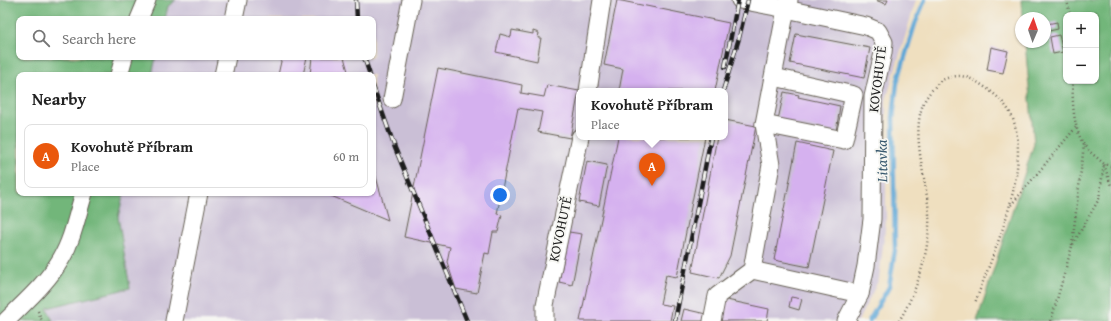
<!DOCTYPE html>
<meta charset="utf-8">
<style>
:root{--surface:#fff;--page:#f2f2f2;--text:#222;--muted:#767676;--line:#e0e0e0;--accent:#ea580c}
body{margin:0;font-family:"Gentium Book Plus",serif;background:var(--page);color:var(--text)}
.controls{position:absolute;right:12px;top:12px;display:grid;overflow:hidden;border-radius:8px;box-shadow:0 1px 3px #0004}
.controls button{width:36px;height:36px;display:grid;place-items:center;padding:0;border:0;border-bottom:1px solid var(--line);background:var(--surface);color:var(--text);font:20px sans-serif}
.compass{position:absolute;left:1015px;top:12px;width:36px;height:36px;border-radius:50%;background:var(--surface);box-shadow:0 1px 3px #0004;rotate:2deg}
.you{position:absolute;left:500px;top:195px;width:14px;height:14px;margin:-10px;border:3px solid #fff;border-radius:50%;background:#1a73e8;box-shadow:0 0 0 6px #1a73e833}
.badge{display:grid;place-items:center;width:26px;height:26px;border-radius:50%;background:var(--accent);color:#fff;font-size:13px;font-weight:700}
.pin{position:absolute;translate:-50% -33px;filter:drop-shadow(0 1px 2px #0008)}
.pin::after{content:'';position:absolute;top:21px;width:14px;height:12px;background:inherit;clip-path:polygon(0 0,100% 0,50% 100%)}
.popup{position:absolute;left:576px;top:88px;width:152px;height:52px;box-sizing:border-box;display:grid;place-content:center;border-radius:8px;background:var(--surface);filter:drop-shadow(0 1px 3px #0005);font-size:13px;white-space:nowrap;color:var(--muted)}
.popup b{font-size:15px;color:var(--text)}
.popup::after{content:'';position:absolute;left:50%;top:100%;margin-left:-8px;border:8px solid transparent;border-top-color:var(--surface)}
.list{margin:0;padding:0;list-style:none}
h2{display:flex;justify-content:space-between;align-items:center;height:52px;margin:0;padding:0 16px;font-size:17px}
h2 small{font-size:13px;font-weight:400;color:var(--muted)}
.list li{display:grid;grid-template-columns:26px 1fr auto;gap:12px;align-items:center;box-sizing:border-box;height:64px;margin:0 8px 8px;padding:0 8px;border:1px solid var(--line);border-radius:8px}
.list b{display:block;font-size:15px;white-space:nowrap}
.list p{margin:0;font-size:13px;white-space:nowrap;color:var(--muted)}
.list em{font-size:13px;font-style:normal;color:var(--muted)}
.icon{flex:none;width:22px;height:22px;fill:none;stroke:currentColor;stroke-width:2;stroke-linecap:round;stroke-linejoin:round}
.map{position:relative;flex:none;width:1111px;height:321px;overflow:hidden}
.search{position:absolute;background:var(--surface);box-shadow:0 1px 3px #0004;left:16px;top:16px;width:360px;height:44px;display:flex;align-items:center;gap:10px;box-sizing:border-box;padding:0 14px;border-radius:8px;color:var(--muted);font-size:15px}
.panel{position:absolute;background:var(--surface);box-shadow:0 1px 3px #0004;left:16px;top:72px;width:360px;height:124px;border-radius:8px}
.map>svg:first-child{display:block}
.industrial{fill:#cabfd6;fill-rule:evenodd}
.forest{fill:#72b67a;stroke:#47694b;fill-rule:evenodd}
.lines{fill:none;stroke-linecap:round;stroke-linejoin:round}
.stream{stroke:#60a8d7;stroke-width:4.5}
.building{fill:#d5b1ef}
.minor-casing{stroke:#666055;stroke-width:19}
.path{stroke:#666055;stroke-width:2.5;stroke-dasharray:1 3;stroke-linecap:butt}
.minor{stroke:#fff;stroke-width:17}
.rail-casing{stroke:#1c1c1c;stroke-width:4.5}
.rail{stroke:#f6f6f2;stroke-width:3;stroke-dasharray:9;stroke-linecap:butt}
.labels{text-anchor:middle;stroke-width:3.5;stroke-linejoin:round;paint-order:stroke}
.street-label{font-size:14px;fill:#1c1c1c;stroke:#f6f6f2}
.water-label{font-size:15px;font-style:italic;fill:#3b5b70;stroke:#f6f6f2}
</style>
<div class="map">
<svg width="1111" height="321" viewBox="0 0 1111 321">
<rect width="100%" height="100%" fill="#f6f6f2"/>
<filter id="ink" filterUnits="userSpaceOnUse"><feTurbulence type="fractalNoise" baseFrequency=".025" numOctaves="2"/><feDisplacementMap in="SourceGraphic" scale="8" xChannelSelector="R" yChannelSelector="G"/><feConvolveMatrix kernelMatrix="1 2 1 2 8 2 1 2 1" color-interpolation-filters="sRGB"/></filter>
<filter id="wash" filterUnits="userSpaceOnUse"><feTurbulence type="fractalNoise" baseFrequency=".012" numOctaves="4" result="noise"/><feDisplacementMap in="SourceGraphic" scale="16" xChannelSelector="R" yChannelSelector="G"/><feGaussianBlur stdDeviation="0.9" result="paint"/><feColorMatrix in="noise" values="0 0 0 0 0 0 0 0 0 0 0 0 0 0 0 0 0 1.4 0 .05"/><feComposite in="paint" operator="in"/></filter>
<g filter="url(#wash)">
<rect width="100%" height="100%" fill="#efdfbf"/>
<path class="industrial" d="M176,0H916L886,100V221L879,279L858,321H53L47,308L130,288L118,217L124,193H373V75H152L156,57H373V19H165L168,6ZM579,91H725V137H579Z"/>
<g class="forest">
<polygon points="0,0 176,0 168,6 165,19 19,19 19,57 156,57 152,75 19,75 19,193 124,193 118,217 130,288 47,308 53,321 0,321"/>
<path d="M1021,0H1111V321H977L1034,144L1025,42H1045V18H1022ZM1066,15H1096V81H1066Z"/>
</g>
<g class="lines">
<polyline class="stream" points="869,321 889,287 895,250 893,118 897,83 915,24 925,0"/>
</g>
<g id="blocks">
<g class="building">
<polygon points="617,0 729,23 715,91 619,91 623,69 604,65"/>
<polygon points="875,0 888,0 886,4"/>
<polygon points="1057,22 1058,29 1049,31 1047,24"/>
<polygon points="512,30 533,34 533,31 539,33 538,38 541,38 537,61 496,52 500,34 511,37"/>
<polygon points="796,34 870,48 864,78 790,63"/>
<polygon points="1059,35 1063,52 1053,54 1050,37"/>
<polygon points="991,47 1008,51 1003,73 987,70"/>
<polygon points="282,57 307,57 303,75 278,75"/>
<polygon points="312,57 344,57 349,75 310,75"/>
<polygon points="438,68 522,85 521,93 544,97 547,85 579,91 570,138 538,132 542,112 518,108 497,214 502,215 498,232 493,232 489,254 485,253 477,293 456,289 447,262 450,247 404,237"/>
<polygon points="784,92 799,95 798,97 840,106 836,132 778,120"/>
<polygon points="725,120 756,126 730,256 719,278 692,272 717,137 725,137"/>
<polygon points="618,137 705,137 677,277 666,275 660,304 673,306 670,321 580,321"/>
<polygon points="797,143 833,151 809,267 774,260"/>
<polygon points="587,161 607,165 599,206 579,202"/>
<polygon points="373,166 388,220 324,193 373,193"/>
<polygon points="569,232 582,234 572,285 559,282"/>
<polygon points="791,297 802,299 799,310 789,307"/>
<polygon points="722,299 769,309 767,321 717,321"/>
<polygon points="684,309 706,314 704,321 681,321"/>
</g>
</g>
</g>
<g filter="url(#ink)">
<use href="#blocks" fill-opacity="0" stroke="#666055" stroke-width="1"/>
<g class="lines">
<defs>
<g id="minor">
<polyline points="789,0 786,9 866,26 878,31 884,42 883,53 873,97 872,219 866,266 860,294"/>
<polyline points="139,19 147,0"/>
<polyline points="234,19 238,0"/>
<polyline points="119,75 124,57"/>
<polyline points="223,75 227,57"/>
<polyline points="588,91 602,0"/>
<polyline points="392,99 411,0"/>
<polyline points="764,124 844,140 854,95 774,77"/>
<polyline points="752,270 860,294 846,321"/>
<path d="M6,321C25,302 47,283 61,259C73,239 77,215 84,193"/>
<polyline points="174,321 199,193"/>
<polyline points="545,321 545,305 580,137"/>
<polyline points="712,321 717,296 752,270 771,165 764,124 786,9 740,0"/>
</g>
</defs>
<use href="#minor" class="minor-casing"/>
<g class="path">
<polyline points="1067,0 1070,15"/>
<polyline points="1111,166 1104,164 1111,186"/>
<polyline points="1011,205 1077,126"/>
<polyline points="1072,245 1084,145"/>
<polyline points="38,311 42,321"/>
<path d="M899,321C916,293 927,259 929,227C932,186 901,122 933,89C936,86 938,82 942,80C960,72 971,77 986,88C998,96 1010,108 1014,122C1030,176 993,253 975,303"/>
<path d="M1051,321L1072,246L1099,199L1104,164C1098,158 1089,152 1084,145C1073,128 1072,100 1073,81"/>
</g>
<use href="#minor" class="minor"/>
<defs>
<g id="rail">
<polyline points="356,0 357,19"/>
<polyline points="364,57 370,75"/>
<polyline points="725,67 738,0"/>
<polyline points="373,86 395,148 467,321"/>
<polyline points="723,91 739,38 748,0"/>
<polyline points="675,321 711,137"/>
</g>
</defs>
<use href="#rail" class="rail-casing"/>
<use href="#rail" class="rail"/>
</g>
</g>
<g class="labels">
<g class="street-label">
<text transform="translate(877 79) rotate(-83)" y="5">KOVOHUTĚ</text>
<text transform="translate(560 229) rotate(-78)" y="5">KOVOHUTĚ</text>
</g>
<g class="water-label">
<text transform="translate(882 161) rotate(-91)" y="5">Litavka</text>
</g>
</g>
</svg>
<div class="controls">
<button>+</button>
<button>−</button>
</div>
<svg class="compass" viewBox="-18 -18 36 36"><path d="M0-13l5 13h-10z" fill="#e53935"/><path d="M0 13l5-13h-10z" fill="#767676"/></svg>
<div class="you"></div>
<div class="pin badge" style="left:652px;top:186px">A</div>
<div class="popup"><b>Kovohutě Příbram</b>Place</div>
<div class="search"><svg class="icon" aria-label="search" viewBox="0 0 24 24"><circle cx="10" cy="10" r="6"/><path d="M15 15l6 6"/></svg>Search here</div>
<section class="panel">
<h2>Nearby<small></small></h2>
<ul class="list">
<li><span class="badge">A</span><div><b>Kovohutě Příbram</b><p>Place</p></div><em>60 m</em></li>
</ul>
</section>
</div>
